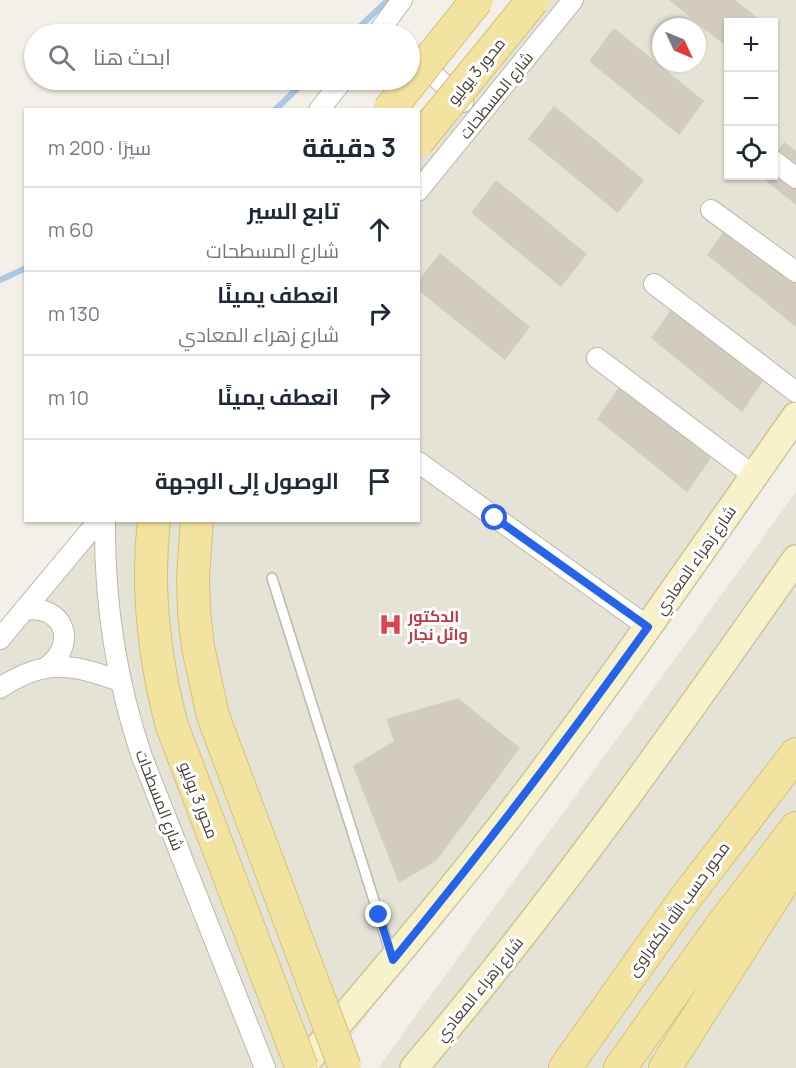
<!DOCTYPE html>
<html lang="ar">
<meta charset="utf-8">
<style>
:root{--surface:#fff;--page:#f2f2f3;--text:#1f2937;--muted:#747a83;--line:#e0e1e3}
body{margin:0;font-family:Manrope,Cairo,sans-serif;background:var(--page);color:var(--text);direction:rtl}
.controls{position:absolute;right:18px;top:18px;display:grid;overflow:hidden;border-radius:0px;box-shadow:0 2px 4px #0004}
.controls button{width:54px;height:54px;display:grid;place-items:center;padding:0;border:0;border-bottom:2px solid var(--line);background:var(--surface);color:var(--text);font:30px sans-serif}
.compass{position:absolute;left:652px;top:18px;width:54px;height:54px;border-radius:50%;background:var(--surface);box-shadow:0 2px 4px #0004;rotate:134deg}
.stop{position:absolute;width:18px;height:18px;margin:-14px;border:4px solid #2563eb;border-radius:50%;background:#fff}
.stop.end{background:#2563eb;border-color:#fff;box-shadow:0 2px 6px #0008}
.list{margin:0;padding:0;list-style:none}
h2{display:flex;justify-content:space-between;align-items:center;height:78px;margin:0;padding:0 24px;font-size:26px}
h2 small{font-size:20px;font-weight:400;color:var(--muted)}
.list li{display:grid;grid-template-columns:39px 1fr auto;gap:18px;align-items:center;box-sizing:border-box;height:84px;padding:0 24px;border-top:2px solid var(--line)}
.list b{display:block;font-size:22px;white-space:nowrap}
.list p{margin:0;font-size:20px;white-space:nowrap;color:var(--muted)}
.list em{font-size:20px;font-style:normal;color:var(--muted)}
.icon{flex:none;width:33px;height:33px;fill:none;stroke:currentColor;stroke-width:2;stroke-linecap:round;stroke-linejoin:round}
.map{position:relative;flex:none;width:796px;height:1068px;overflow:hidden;direction:ltr}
.search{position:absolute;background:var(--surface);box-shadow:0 2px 4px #0004;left:24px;top:24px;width:396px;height:66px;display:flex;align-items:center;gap:15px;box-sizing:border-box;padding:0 21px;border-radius:33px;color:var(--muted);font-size:22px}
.panel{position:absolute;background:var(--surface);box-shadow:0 2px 4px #0004;left:24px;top:108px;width:396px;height:414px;border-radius:0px;direction:rtl}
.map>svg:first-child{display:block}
.residential{fill:#e5e2d6;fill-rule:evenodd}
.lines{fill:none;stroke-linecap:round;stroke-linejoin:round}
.stream{stroke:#abc8e7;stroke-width:6}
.building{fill:#d2ccbe}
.service-casing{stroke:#bcb8ab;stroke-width:12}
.minor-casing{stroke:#bcb8ab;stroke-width:22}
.secondary-casing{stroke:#ccc49c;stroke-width:30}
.primary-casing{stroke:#d5c272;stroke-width:34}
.service{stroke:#fff;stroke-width:9}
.minor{stroke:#fff;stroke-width:20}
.secondary{stroke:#f8f2cb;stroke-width:27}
.primary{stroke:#f2e4a0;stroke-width:32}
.primary-bridge-casing{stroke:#d5c272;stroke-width:34;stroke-linecap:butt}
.primary-bridge{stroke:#f2e4a0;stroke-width:32}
.route{stroke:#2563eb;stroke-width:8}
.labels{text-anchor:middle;stroke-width:6;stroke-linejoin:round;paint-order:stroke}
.street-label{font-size:16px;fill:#444037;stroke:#fff}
.health-label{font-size:16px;font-weight:bold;fill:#be3a42;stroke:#fff;text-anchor:start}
</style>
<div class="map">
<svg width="796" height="1068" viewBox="0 0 796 1068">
<rect width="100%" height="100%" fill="#f2f0e8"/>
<g class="residential">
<path d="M525,0H796V432L328,1068H0V648L105,521L418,520L419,134ZM728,22H774V176H728ZM661,27H697V63H661Z"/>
<polygon points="796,492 796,1068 378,1068"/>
</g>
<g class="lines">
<g class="stream">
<polyline points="352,34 388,0"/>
<polyline points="275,110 306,80"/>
<polyline points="0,280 26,268"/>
</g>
</g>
<g class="building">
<polygon points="669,0 735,0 763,22 728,22 728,48"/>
<polygon points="614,28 704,101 679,135 589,61"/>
<polygon points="554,106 644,180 618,213 528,139"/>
<polygon points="784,142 796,151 796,205 760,176 774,176 774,157"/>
<polygon points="496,180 587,254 561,287 471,213"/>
<polygon points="731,221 796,274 796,327 707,255"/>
<polygon points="440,253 530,327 505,360 418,290 418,281"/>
<polygon points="675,304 765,378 742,412 651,338"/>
<polygon points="621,384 711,458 687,492 597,419"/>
<polygon points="458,698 520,748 436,861 399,883 353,766 394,741 386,719"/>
</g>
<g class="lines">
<defs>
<polyline id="service" points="272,578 391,954"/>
<g id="minor">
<polyline points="377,34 402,0"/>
<polyline points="410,53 463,102"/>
<polyline points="319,110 343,80"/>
<polyline points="774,161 796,178"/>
<polyline points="418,191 573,0"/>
<polyline points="711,210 796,272"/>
<polyline points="654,284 796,392"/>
<polyline points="597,358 754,476"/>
<polyline points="418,462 648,627"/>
<path d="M105,520C104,602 116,680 142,757L265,1068"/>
<path d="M24,610C62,603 79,642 48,666"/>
<polyline points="0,639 99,520"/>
<path d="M0,688C45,658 72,664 120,681"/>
</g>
<g id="secondary">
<path d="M301,1068C376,979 452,891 522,799C617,674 706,544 796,416"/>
<path d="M414,1068C552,906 674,733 796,559"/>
</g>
<g id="primary">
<polyline points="565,1068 684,900 796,754"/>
<polyline points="620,1068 719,929 796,828"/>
<polyline points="665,1068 796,862"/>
</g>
</defs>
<use href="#service" class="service-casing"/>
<use href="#minor" class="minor-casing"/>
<use href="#secondary" class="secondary-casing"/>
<use href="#primary" class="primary-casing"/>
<use href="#service" class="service"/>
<use href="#minor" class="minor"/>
<use href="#secondary" class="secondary"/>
<use href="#primary" class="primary"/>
<defs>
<g id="primary-bridge">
<polyline points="389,110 477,0"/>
<polyline points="418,141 533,0"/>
<path d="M154,520C146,590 154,658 172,726L302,1068"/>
<polyline points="197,520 193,577 194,612 198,647 213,716 345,1068"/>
</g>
</defs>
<use href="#primary-bridge" class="primary-bridge-casing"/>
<use href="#primary-bridge" class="primary-bridge"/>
</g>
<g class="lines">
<path class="route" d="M379,915L393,960C482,852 566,741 648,627L495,518"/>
</g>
<defs>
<symbol id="hospital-bare" viewBox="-9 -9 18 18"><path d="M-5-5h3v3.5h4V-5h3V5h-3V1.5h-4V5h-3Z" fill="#e0444e" stroke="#fff" stroke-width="2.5" paint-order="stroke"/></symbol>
</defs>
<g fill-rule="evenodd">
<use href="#hospital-bare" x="374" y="608" width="33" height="33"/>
</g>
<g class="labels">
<g class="street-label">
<text transform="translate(476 71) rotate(-51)" y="6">محور 3 يوليو</text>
<text transform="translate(496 95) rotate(-51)" y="6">شارع المسطحات</text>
<text transform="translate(695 560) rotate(-55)" y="6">شارع زهراء المعادي</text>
<text transform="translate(160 800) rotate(69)" y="6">شارع المسطحات</text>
<text transform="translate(199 800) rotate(69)" y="6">محور 3 يوليو</text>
<text transform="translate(678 909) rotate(-54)" y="6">محور حسب الله الكفراوى</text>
<text transform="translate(479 989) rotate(-51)" y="6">شارع زهراء المعادي</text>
</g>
<g class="health-label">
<text x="408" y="622">الدكتور<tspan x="408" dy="18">وائل نجار</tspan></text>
</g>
</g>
</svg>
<div class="controls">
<button>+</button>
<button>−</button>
<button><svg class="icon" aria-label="locate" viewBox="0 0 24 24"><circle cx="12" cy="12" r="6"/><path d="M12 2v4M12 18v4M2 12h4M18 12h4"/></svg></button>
</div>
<svg class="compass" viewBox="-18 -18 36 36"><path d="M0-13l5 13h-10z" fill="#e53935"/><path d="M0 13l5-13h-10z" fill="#747a83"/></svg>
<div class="stop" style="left:495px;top:518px"></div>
<div class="stop end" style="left:379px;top:915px"></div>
<div class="search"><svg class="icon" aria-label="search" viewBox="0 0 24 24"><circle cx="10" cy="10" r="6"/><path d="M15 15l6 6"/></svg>ابحث هنا</div>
<section class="panel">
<h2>3 دقيقة<small>سيرًا · 200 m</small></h2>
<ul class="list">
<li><svg class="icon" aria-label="ahead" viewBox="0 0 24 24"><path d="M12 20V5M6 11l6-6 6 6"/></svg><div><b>تابع السير</b><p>شارع المسطحات</p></div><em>60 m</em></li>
<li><svg class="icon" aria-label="right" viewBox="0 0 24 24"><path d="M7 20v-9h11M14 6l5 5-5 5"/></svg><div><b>انعطف يمينًا</b><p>شارع زهراء المعادي</p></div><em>130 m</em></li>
<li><svg class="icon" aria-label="right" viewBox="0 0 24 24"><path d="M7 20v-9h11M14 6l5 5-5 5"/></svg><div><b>انعطف يمينًا</b></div><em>10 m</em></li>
<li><svg class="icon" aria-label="arrive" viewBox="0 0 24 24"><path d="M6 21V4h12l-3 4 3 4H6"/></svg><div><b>الوصول إلى الوجهة</b></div></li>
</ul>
</section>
</div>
